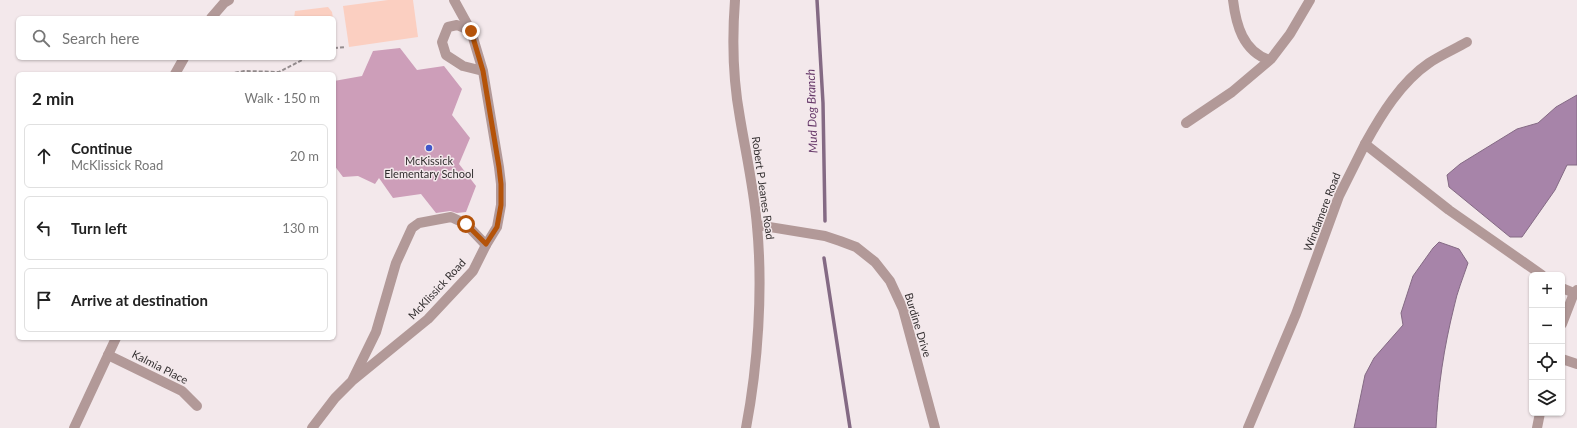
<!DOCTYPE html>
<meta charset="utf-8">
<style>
:root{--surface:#fff;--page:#f6f6f6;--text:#222;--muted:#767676;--line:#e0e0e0}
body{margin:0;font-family:Lato,sans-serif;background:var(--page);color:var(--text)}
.controls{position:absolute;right:12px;bottom:12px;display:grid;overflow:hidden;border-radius:6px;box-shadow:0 1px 3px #0004}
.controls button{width:36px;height:36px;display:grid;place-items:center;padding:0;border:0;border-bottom:1px solid var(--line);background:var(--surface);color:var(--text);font:20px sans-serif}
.stop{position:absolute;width:12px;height:12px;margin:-9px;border:3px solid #b45309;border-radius:50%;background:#fff}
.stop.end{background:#b45309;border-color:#fff;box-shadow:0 1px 4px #0008}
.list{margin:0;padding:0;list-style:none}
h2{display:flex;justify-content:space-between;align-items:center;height:52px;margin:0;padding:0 16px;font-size:17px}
h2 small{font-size:13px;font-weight:400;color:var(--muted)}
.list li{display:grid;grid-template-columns:26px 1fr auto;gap:12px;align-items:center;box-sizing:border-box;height:64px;margin:0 8px 8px;padding:0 8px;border:1px solid var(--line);border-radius:6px}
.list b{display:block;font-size:15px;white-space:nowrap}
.list p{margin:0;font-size:13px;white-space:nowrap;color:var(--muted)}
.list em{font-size:13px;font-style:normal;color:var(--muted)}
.icon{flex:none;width:22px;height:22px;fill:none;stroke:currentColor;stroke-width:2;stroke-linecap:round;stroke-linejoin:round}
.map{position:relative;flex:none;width:1577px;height:428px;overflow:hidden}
.search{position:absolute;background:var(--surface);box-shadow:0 1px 3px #0004;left:16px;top:16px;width:320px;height:44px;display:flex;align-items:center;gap:10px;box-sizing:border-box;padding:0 14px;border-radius:6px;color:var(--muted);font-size:15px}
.panel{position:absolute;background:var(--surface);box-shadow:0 1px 3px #0004;left:16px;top:72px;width:320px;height:268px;border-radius:6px}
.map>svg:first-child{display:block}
.green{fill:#fbcfc1}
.water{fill:#a784a9;stroke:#846a84}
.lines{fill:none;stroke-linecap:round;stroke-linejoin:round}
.stream{stroke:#846a84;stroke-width:3.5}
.building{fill:#cd9eb9}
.path{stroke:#958d8f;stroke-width:2;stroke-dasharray:4 2;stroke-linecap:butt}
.minor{stroke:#b29998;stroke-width:10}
.route{stroke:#b45309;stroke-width:5}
.poi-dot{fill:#3f57ca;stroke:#f3e8eb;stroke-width:1.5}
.labels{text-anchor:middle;stroke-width:3;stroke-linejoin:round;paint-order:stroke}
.poi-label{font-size:11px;fill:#322e2f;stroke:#f3e8eb}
.street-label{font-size:11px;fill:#322e2f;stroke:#f3e8eb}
.water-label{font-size:12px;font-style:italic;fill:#663869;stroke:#f3e8eb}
</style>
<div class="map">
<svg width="1577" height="428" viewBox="0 0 1577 428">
<rect width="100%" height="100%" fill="#f3e8eb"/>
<g class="green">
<polygon points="388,0 413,0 418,37 349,47 343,6"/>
<polygon points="328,7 332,12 333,18 294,18 295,11"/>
</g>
<g class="water">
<polygon points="1577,95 1577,165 1567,165 1555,190 1522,237 1510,237 1449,187 1447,175 1460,164 1517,129 1538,123 1556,107"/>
<path d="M1439,242L1459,249L1468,263C1463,278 1457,292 1454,307C1444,347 1438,387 1436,428H1354L1365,375L1374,358L1403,325L1401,313L1413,276L1433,248Z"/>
</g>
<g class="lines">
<g class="stream">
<polyline points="817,0 823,103 825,221"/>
<polyline points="824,258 850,428"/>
</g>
</g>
<polygon class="building" points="400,48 417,70 444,66 462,89 452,115 470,138 459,164 476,186 466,212 457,213 450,211 436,213 421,194 393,198 379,178 375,184 358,176 343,177 334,165 334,81 362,76 373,51"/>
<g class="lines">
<g class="path">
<polyline points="334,48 346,47"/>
<polyline points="229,74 244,71 279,72 306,58"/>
</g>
<g class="minor">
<polyline points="454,0 471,31"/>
<path d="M735,0C732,39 733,80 740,118C746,154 754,189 757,226C763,289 758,365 746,428"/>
<path d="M1233,0C1236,25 1243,51 1269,60"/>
<polyline points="211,18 224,3 229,0"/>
<polyline points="483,71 463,66 446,55 442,42 448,27 457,25 471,31 483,71 499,167 501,184 501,205 497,227 486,245"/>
<polyline points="175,74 184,58"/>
<polyline points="1186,123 1232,92 1271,59 1290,34 1310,0"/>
<path d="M1365,144C1381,115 1401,82 1429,63C1441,55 1455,49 1467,42"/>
<polyline points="757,225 825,236 840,241 856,247 875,262 890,281 903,309 935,428"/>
<polyline points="1562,288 1574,293"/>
<polyline points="1562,324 1574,293 1577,290"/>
<polyline points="108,355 182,391 197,406"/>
<polyline points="1562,359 1577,364"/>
<polyline points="74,428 116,338"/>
<polyline points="312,428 335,398 352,381 428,319 473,271 486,245 466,224 451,217 419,223 412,228 396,263 376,332 352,381"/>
<polyline points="1248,428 1296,314 1339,196 1365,144 1449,210 1542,275"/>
<polyline points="1537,428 1540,413"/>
</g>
</g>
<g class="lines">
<polyline class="route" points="466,224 486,244 497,227 501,205 501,184 499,167 483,71 471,31"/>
</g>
<circle class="poi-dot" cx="429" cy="148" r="4"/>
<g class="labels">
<g class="poi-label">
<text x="429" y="165">McKissick<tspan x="429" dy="13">Elementary School</tspan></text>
</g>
<g class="street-label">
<text transform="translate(763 188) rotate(82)" y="4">Robert P Jeanes Road</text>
<text transform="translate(1322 212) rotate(-69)" y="4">Windamere Road</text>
<text transform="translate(437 289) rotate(-47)" y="4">McKlissick Road</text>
<text transform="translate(918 325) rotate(73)" y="4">Burdine Drive</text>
<text transform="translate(160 367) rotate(27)" y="4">Kalmia Place</text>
</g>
<g class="water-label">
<text transform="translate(812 111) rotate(-92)" y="4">Mud Dog Branch</text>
</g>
</g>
</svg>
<div class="controls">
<button>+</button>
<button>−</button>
<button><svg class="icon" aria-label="locate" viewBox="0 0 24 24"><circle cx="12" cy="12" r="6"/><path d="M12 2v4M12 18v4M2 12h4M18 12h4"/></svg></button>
<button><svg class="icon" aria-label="layers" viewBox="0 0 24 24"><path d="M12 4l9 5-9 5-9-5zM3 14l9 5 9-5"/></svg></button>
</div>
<div class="stop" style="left:466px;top:224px"></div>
<div class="stop end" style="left:471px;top:31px"></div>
<div class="search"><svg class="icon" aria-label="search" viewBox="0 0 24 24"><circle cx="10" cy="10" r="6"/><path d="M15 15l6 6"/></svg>Search here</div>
<section class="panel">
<h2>2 min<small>Walk · 150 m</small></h2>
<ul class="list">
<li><svg class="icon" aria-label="ahead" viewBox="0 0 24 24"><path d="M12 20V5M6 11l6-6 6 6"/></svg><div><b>Continue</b><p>McKlissick Road</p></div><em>20 m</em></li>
<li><svg class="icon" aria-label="left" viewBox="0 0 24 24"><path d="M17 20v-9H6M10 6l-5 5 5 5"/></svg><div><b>Turn left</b></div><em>130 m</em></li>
<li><svg class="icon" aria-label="arrive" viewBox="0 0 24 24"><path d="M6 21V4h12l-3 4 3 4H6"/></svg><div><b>Arrive at destination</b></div></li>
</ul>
</section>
</div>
